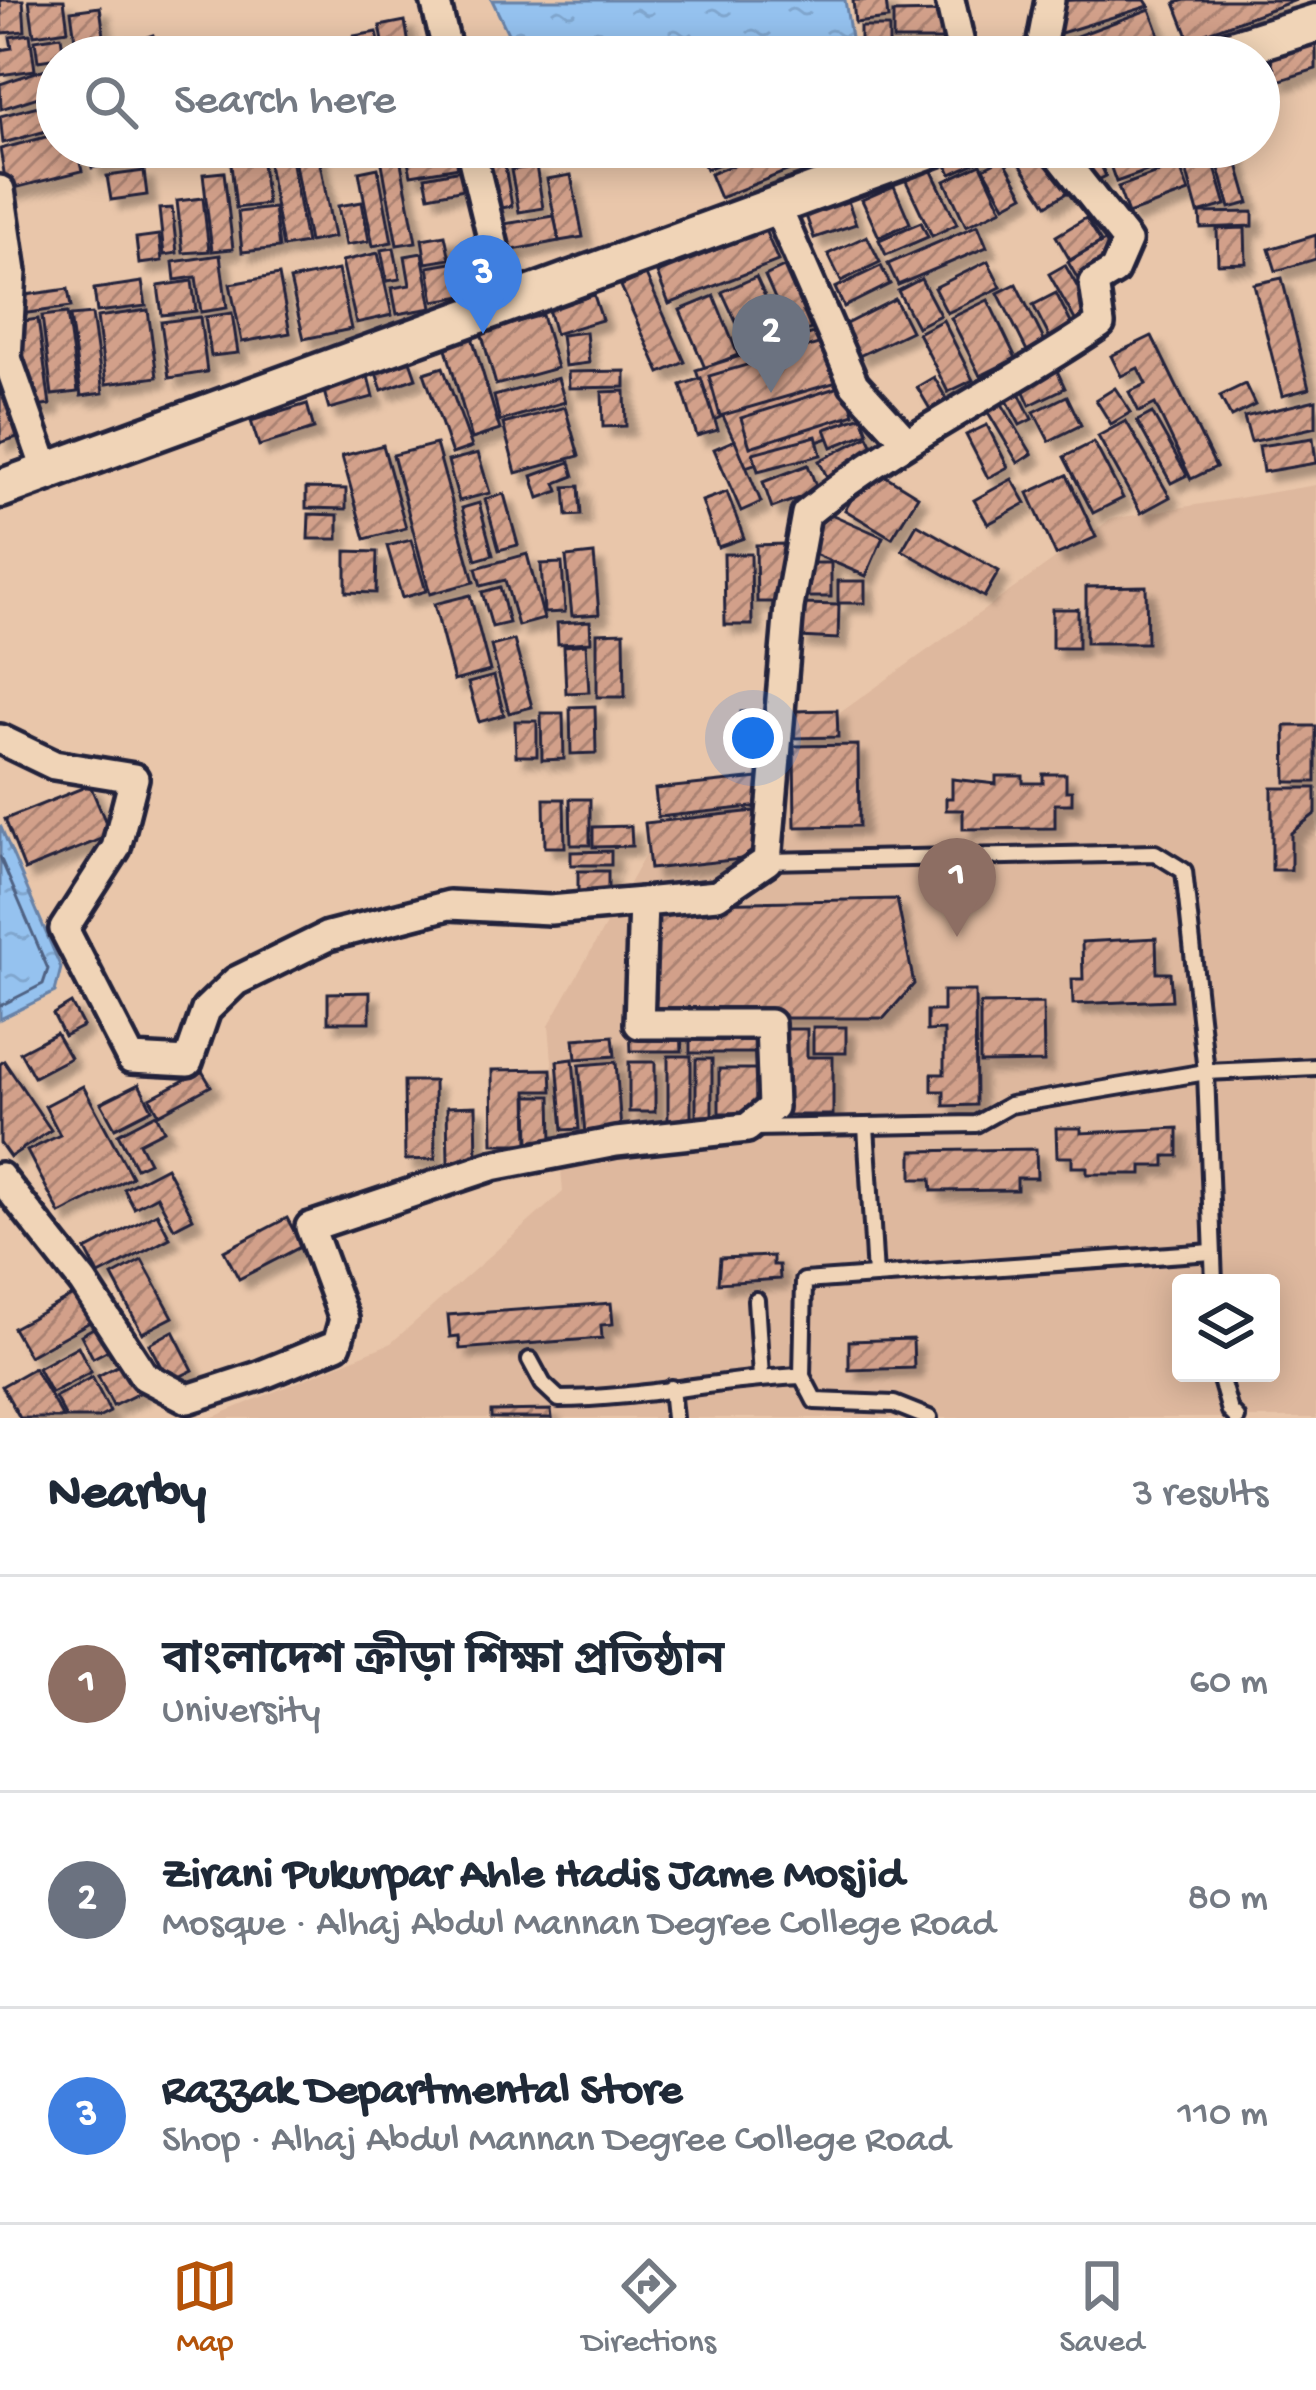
<!DOCTYPE html>
<meta charset="utf-8">
<style>
:root{--surface:#fff;--page:#f2f2f3;--text:#1f2937;--muted:#747a83;--line:#e0e1e3;--accent:#b45309}
body{margin:0;font-family:"Gochi Hand","Noto Sans Bengali",sans-serif;background:var(--page);color:var(--text)}
.controls{position:absolute;right:36px;bottom:36px;display:grid;overflow:hidden;border-radius:12px;box-shadow:0 6px 30px #0003}
.controls button{width:108px;height:108px;display:grid;place-items:center;padding:0;border:0;border-bottom:3px solid var(--line);background:var(--surface);color:var(--text);font:60px sans-serif}
.you{position:absolute;left:753px;top:738px;width:42px;height:42px;margin:-30px;border:9px solid #fff;border-radius:50%;background:#1a73e8;box-shadow:0 0 0 18px #1a73e833}
.badge{display:grid;place-items:center;width:78px;height:78px;border-radius:50%;background:var(--accent);color:#fff;font-size:39px;font-weight:700}
.pin{position:absolute;translate:-50% -99px;filter:drop-shadow(0 3px 6px #0008)}
.pin::after{content:'';position:absolute;top:63px;width:42px;height:36px;background:inherit;clip-path:polygon(0 0,100% 0,50% 100%)}
.list{margin:0;padding:0;list-style:none}
h2{display:flex;justify-content:space-between;align-items:center;height:156px;margin:0;padding:0 48px;font-size:51px}
h2 small{font-size:39px;font-weight:400;color:var(--muted)}
.list li{display:grid;grid-template-columns:78px 1fr auto;gap:36px;align-items:center;box-sizing:border-box;height:216px;padding:0 48px;border-top:3px solid var(--line)}
.list b{display:block;font-size:45px;white-space:nowrap}
.list p{margin:0;font-size:39px;white-space:nowrap;color:var(--muted)}
.list em{font-size:39px;font-style:normal;color:var(--muted)}
.icon{flex:none;width:66px;height:66px;fill:none;stroke:currentColor;stroke-width:2;stroke-linecap:round;stroke-linejoin:round}
.map{position:relative;flex:none;width:1316px;height:1418px;overflow:hidden}
.search{position:absolute;background:var(--surface);box-shadow:0 6px 30px #0003;left:36px;right:36px;top:36px;height:132px;display:flex;align-items:center;gap:30px;box-sizing:border-box;padding:0 42px;border-radius:66px;color:var(--muted);font-size:45px}
.sheet{height:804px;background:var(--surface)}
nav{display:flex;justify-content:space-around;align-items:center;box-sizing:border-box;height:168px;border-top:3px solid var(--line);background:var(--surface);font-size:33px;color:var(--muted)}
nav a{display:grid;justify-items:center;gap:6px}
nav .on{color:var(--accent)}
.map>svg:first-child{display:block}
.built{fill:#deb89e;fill-rule:evenodd}
.water{fill:url(#water-ripples);stroke:#6782a7;stroke-width:3}
.lines{fill:none;stroke-linecap:round;stroke-linejoin:round}
.shore{stroke:#506283;stroke-width:3}
.building{fill:url(#building-hatch);stroke:#22223b;stroke-width:3;filter:url(#shadow)}
.service-casing{stroke:#22223b;stroke-width:22}
.minor-casing{stroke:#22223b;stroke-width:36}
.tertiary-casing{stroke:#22223b;stroke-width:45}
.service{stroke:#f0d4b7;stroke-width:14}
.minor{stroke:#f0d4b7;stroke-width:27}
.tertiary{stroke:#f0d4b7;stroke-width:36}
</style>
<div class="map">
<svg width="1316" height="1418" viewBox="0 0 1316 1418">
<defs>
<pattern id="water-ripples" width="26" height="14" patternUnits="userSpaceOnUse" patternTransform="scale(3)"><rect width="26" height="14" fill="#95c2ef"/><path d="M2 4q2-2 4 0t4 0M15 11q2-2 4 0t4 0" fill="none" stroke="#80a6ce"/></pattern>
<pattern id="building-hatch" width="6" height="6" patternUnits="userSpaceOnUse" patternTransform="scale(3)"><rect width="6" height="6" fill="#d2a08a"/><path d="M-1 1l2-2M0 6l6-6M5 7l2-2" fill="none" stroke="#aa8272"/></pattern>
<filter id="shadow"><feDropShadow dx="9" dy="9" stdDeviation="3" flood-color="#0004"/></filter>
</defs>
<rect width="100%" height="100%" fill="#e9c6aa"/>
<filter id="ink" filterUnits="userSpaceOnUse"><feTurbulence type="fractalNoise" baseFrequency=".00833" numOctaves="2"/><feDisplacementMap in="SourceGraphic" scale="24" xChannelSelector="R" yChannelSelector="G"/><feConvolveMatrix kernelMatrix="1 2 1 2 8 2 1 2 1" color-interpolation-filters="sRGB"/></filter>
<g filter="url(#ink)">
<path class="built" d="M1316,485V1418H211L391,1343L563,1192L549,1025L648,850L1111,519ZM1181,1283H1271V1373H1181Z"/>
<g class="water">
<polygon points="492,0 845,0 854,57 524,57 513,44"/>
<polygon points="0,825 61,968 55,992 0,1019"/>
</g>
<g class="lines">
<polyline class="shore" points="0,857 48,969 43,984 0,1006"/>
</g>
<g class="building">
<polygon points="0,0 23,0 25,31 2,33"/>
<polygon points="29,0 64,0 68,30 34,35"/>
<polygon points="853,0 886,0 888,19 855,23"/>
<polygon points="1075,0 1145,0 1149,6 1048,37 1055,1"/>
<polygon points="1185,0 1296,0 1189,39 1175,3"/>
<polygon points="100,7 105,43 76,47 71,11"/>
<polygon points="1150,9 1162,42 1122,57 1050,57 1047,47"/>
<polygon points="944,12 944,40 893,40 893,13"/>
<polygon points="405,21 411,57 386,57 380,26"/>
<rect x="860" y="27" width="29" height="30"/>
<polygon points="377,32 382,57 358,57 354,36"/>
<polygon points="30,34 35,70 0,75 0,50 12,48 10,37"/>
<polygon points="153,35 161,57 95,56"/>
<polygon points="61,36 64,57 38,61 35,40"/>
<polygon points="1316,39 1316,69 1278,81 1269,54"/>
<polygon points="57,65 57,91 1,109 0,84"/>
<polygon points="57,101 57,128 3,143 0,116"/>
<polygon points="57,134 57,147 76,147 82,171 7,190 0,149"/>
<polygon points="98,147 127,147 130,160 92,168 88,149"/>
<polygon points="229,147 260,147 267,204 236,208"/>
<polygon points="265,147 289,147 306,243 283,247"/>
<polygon points="292,147 317,147 334,237 309,242"/>
<polygon points="379,147 398,147 416,242 397,245"/>
<polygon points="405,147 461,147 465,166 411,175"/>
<polygon points="704,147 765,147 706,169 698,149"/>
<polygon points="779,147 830,147 832,153 720,198 710,174"/>
<polygon points="974,147 999,147 1001,151 951,174 945,161"/>
<polygon points="1009,147 1038,147 1068,192 1047,205"/>
<polygon points="1071,147 1092,147 1106,176 1090,184"/>
<polygon points="1135,147 1170,147 1175,161 1116,182 1107,157"/>
<polygon points="1180,147 1209,147 1226,205 1198,213"/>
<polygon points="1213,147 1233,147 1249,203 1230,208"/>
<polygon points="503,155 512,206 491,210 482,159"/>
<polygon points="1003,158 1024,195 1005,205 984,168"/>
<polygon points="981,164 1002,209 966,226 945,181"/>
<polygon points="1179,165 1189,192 1128,214 1118,187"/>
<polygon points="536,166 543,208 519,212 511,170"/>
<polygon points="930,167 957,224 932,236 905,179"/>
<polygon points="378,168 392,242 373,246 359,172"/>
<polygon points="461,170 464,189 429,196 425,177"/>
<polygon points="144,171 147,195 111,200 107,176"/>
<polygon points="224,172 233,249 212,251 203,174"/>
<polygon points="571,175 583,237 559,241 547,179"/>
<polygon points="894,186 910,223 879,237 862,200"/>
<polygon points="203,198 209,251 183,253 177,201"/>
<polygon points="847,198 856,224 814,238 805,213"/>
<polygon points="362,202 369,241 346,245 338,206"/>
<polygon points="172,208 177,253 164,255 159,209"/>
<polygon points="274,208 279,248 242,252 238,212"/>
<polygon points="1253,212 1253,226 1201,228 1200,213"/>
<polygon points="554,216 559,241 503,252 498,225"/>
<polygon points="1086,218 1101,242 1070,260 1056,236"/>
<polygon points="921,222 928,237 886,255 879,240"/>
<polygon points="978,225 987,247 898,285 888,264"/>
<polygon points="1245,228 1246,263 1218,264 1217,229"/>
<polygon points="765,230 778,261 669,304 657,273"/>
<polygon points="159,235 162,261 139,264 136,238"/>
<polygon points="445,235 450,259 426,263 422,239"/>
<polygon points="1316,235 1316,259 1276,271 1269,249"/>
<polygon points="867,236 880,262 841,281 828,254"/>
<polygon points="1105,241 1116,259 1079,281 1068,262"/>
<polygon points="394,248 400,279 387,281 381,250"/>
<polygon points="378,253 392,315 356,323 342,261"/>
<polygon points="422,253 432,308 397,314 392,288 410,285 405,256"/>
<polygon points="220,255 227,308 201,312 196,277 175,280 173,262"/>
<polygon points="474,259 481,293 434,301 428,267"/>
<polygon points="988,261 1001,287 947,313 934,288"/>
<polygon points="1065,265 1095,318 1079,327 1049,274"/>
<polygon points="881,266 890,284 844,307 835,288"/>
<polygon points="784,267 811,329 792,337 765,276"/>
<polygon points="338,270 351,329 304,339 290,280"/>
<polygon points="279,275 290,333 242,342 230,284"/>
<polygon points="646,275 685,362 660,373 621,286"/>
<polygon points="756,277 784,337 750,352 722,292"/>
<polygon points="1282,278 1309,389 1282,396 1254,284"/>
<polygon points="921,279 940,315 917,327 898,291"/>
<polygon points="192,281 196,311 162,315 158,286"/>
<polygon points="142,282 146,306 97,312 94,289"/>
<polygon points="1016,284 1046,344 1028,353 998,293"/>
<polygon points="68,289 71,307 21,314 18,296"/>
<polygon points="1056,293 1076,333 1053,344 1033,305"/>
<polygon points="594,295 602,320 555,334 548,309"/>
<polygon points="714,296 738,355 705,368 680,310"/>
<polygon points="895,299 911,331 859,356 844,325"/>
<polygon points="988,300 1016,358 980,376 951,318"/>
<polygon points="148,310 157,377 106,384 97,317"/>
<polygon points="67,313 78,392 52,395 42,316"/>
<polygon points="232,313 238,353 211,356 205,317"/>
<polygon points="92,314 103,393 81,396 70,316"/>
<polygon points="542,315 557,368 496,385 481,332"/>
<polygon points="200,317 207,372 169,378 161,322"/>
<polygon points="38,319 50,405 29,408 17,322"/>
<polygon points="943,320 973,380 948,392 918,333"/>
<polygon points="586,332 589,363 565,366 561,335"/>
<polygon points="817,332 851,430 746,467 723,416 712,421 696,370"/>
<polygon points="1152,336 1216,467 1191,479 1155,404 1139,412 1129,392 1146,384 1138,368 1121,376 1111,356"/>
<polygon points="472,337 500,430 472,439 445,345"/>
<polygon points="825,342 837,382 720,416 709,376"/>
<polygon points="409,358 416,378 382,390 375,370"/>
<polygon points="1054,364 1065,388 1030,405 1019,381"/>
<polygon points="443,367 472,447 452,454 424,373"/>
<polygon points="625,371 625,387 569,388 568,372"/>
<polygon points="368,376 373,397 329,409 323,388"/>
<polygon points="934,377 947,400 930,409 917,387"/>
<polygon points="558,378 565,402 500,421 494,396"/>
<polygon points="701,378 718,430 697,436 681,385"/>
<polygon points="12,383 29,433 0,443 0,388"/>
<polygon points="1245,384 1255,405 1231,417 1220,396"/>
<polygon points="845,385 854,414 750,447 741,418"/>
<polygon points="1016,387 1032,419 1020,425 1003,393"/>
<polygon points="1115,388 1131,412 1111,424 1096,400"/>
<polygon points="625,391 626,426 603,427 602,392"/>
<polygon points="1067,396 1081,425 1049,441 1034,412"/>
<polygon points="999,399 1032,454 1018,463 985,407"/>
<polygon points="1316,400 1316,427 1251,442 1244,417"/>
<polygon points="307,404 314,429 259,446 251,421"/>
<polygon points="565,407 579,456 516,473 503,424"/>
<polygon points="1152,413 1187,475 1171,483 1137,421"/>
<polygon points="862,416 868,433 832,447 825,429"/>
<polygon points="1126,421 1170,497 1141,513 1098,436"/>
<polygon points="987,425 1008,467 988,478 966,435"/>
<polygon points="816,436 821,455 758,471 753,453"/>
<polygon points="868,436 877,454 828,479 819,461"/>
<polygon points="1313,438 1316,463 1263,472 1259,446"/>
<polygon points="735,440 761,502 741,511 714,449"/>
<polygon points="1094,442 1123,498 1093,513 1064,457"/>
<polygon points="436,444 474,582 430,594 393,455"/>
<polygon points="383,445 406,528 365,539 342,456"/>
<polygon points="478,453 490,493 459,501 448,461"/>
<polygon points="570,462 574,476 556,483 559,491 539,498 532,476"/>
<polygon points="808,465 818,491 772,508 763,482"/>
<polygon points="871,467 918,496 892,538 845,510"/>
<polygon points="1067,475 1096,537 1056,555 1028,493"/>
<polygon points="1012,479 1026,503 988,524 974,500"/>
<polygon points="579,486 581,515 567,516 565,487"/>
<polygon points="306,488 346,489 346,509 306,508"/>
<polygon points="727,492 744,538 718,547 702,501"/>
<polygon points="504,494 518,545 499,550 485,499"/>
<polygon points="479,503 493,555 476,560 462,508"/>
<polygon points="824,511 883,537 866,576 807,551"/>
<polygon points="309,514 338,515 338,539 308,539"/>
<polygon points="917,524 999,571 984,597 902,550"/>
<polygon points="411,540 426,591 402,598 387,546"/>
<polygon points="783,544 784,602 757,602 756,545"/>
<polygon points="346,551 377,552 376,593 346,592"/>
<polygon points="527,554 544,619 518,626 505,580 481,586 476,568"/>
<polygon points="594,554 599,614 572,616 566,557"/>
<polygon points="724,554 751,554 752,625 725,625"/>
<polygon points="562,563 565,612 544,613 541,564"/>
<rect x="799" y="563" width="32" height="34"/>
<rect x="838" y="581" width="27" height="22"/>
<polygon points="1146,586 1147,643 1086,643 1086,587"/>
<polygon points="500,587 509,623 492,627 482,592"/>
<polygon points="470,595 490,671 454,681 434,604"/>
<polygon points="801,604 839,605 838,639 799,637"/>
<rect x="1052" y="609" width="26" height="39"/>
<polygon points="590,621 591,642 558,644 557,623"/>
<polygon points="624,632 625,697 597,697 597,633"/>
<polygon points="514,640 532,707 509,713 491,646"/>
<polygon points="586,644 589,692 566,693 564,646"/>
<polygon points="494,676 504,715 479,722 468,683"/>
<polygon points="595,706 596,753 571,754 570,707"/>
<polygon points="837,710 838,737 792,738 792,711"/>
<polygon points="770,711 770,750 742,750 741,712"/>
<polygon points="541,713 563,713 564,759 542,760"/>
<polygon points="515,721 537,721 537,756 516,756"/>
<polygon points="1285,726 1316,726 1316,782 1286,782"/>
<polygon points="858,745 859,826 795,827 794,746"/>
<polygon points="1043,774 1066,774 1066,791 1072,791 1072,804 1055,804 1055,828 963,829 963,810 946,810 946,798 952,798 952,779 996,784 996,776 1023,776 1023,783 1043,783"/>
<polygon points="768,777 770,805 658,817 655,789"/>
<polygon points="90,785 111,835 25,870 5,819"/>
<polygon points="1272,788 1316,788 1316,813 1291,833 1291,870 1272,870"/>
<polygon points="544,799 564,799 565,847 545,847"/>
<polygon points="570,799 590,799 590,845 571,845"/>
<polygon points="755,811 760,857 650,869 645,823"/>
<polygon points="631,826 632,846 593,847 593,827"/>
<polygon points="611,851 611,865 571,865 571,852"/>
<polygon points="578,871 608,871 608,895 578,896"/>
<polygon points="897,899 914,984 884,1018 649,1018 649,904"/>
<polygon points="1156,938 1157,973 1170,973 1172,1000 1073,1004 1072,979 1083,979 1082,942"/>
<polygon points="943,991 975,991 976,1105 944,1106 944,1091 932,1091 932,1074 944,1074 944,1030 927,1031 927,1011 943,1011"/>
<polygon points="370,992 370,1022 328,1022 328,993"/>
<polygon points="71,1003 83,1026 64,1036 53,1014"/>
<polygon points="1043,1003 1044,1062 980,1063 980,1004"/>
<polygon points="681,1027 682,1051 631,1051 630,1028"/>
<rect x="813" y="1027" width="33" height="26"/>
<rect x="690" y="1028" width="70" height="25"/>
<polygon points="782,1029 807,1029 807,1057 833,1057 833,1115 782,1115"/>
<polygon points="56,1033 70,1058 34,1077 20,1052"/>
<polygon points="613,1036 615,1056 576,1059 574,1039"/>
<rect x="668" y="1056" width="23" height="76"/>
<polygon points="573,1059 579,1129 563,1130 557,1061"/>
<rect x="696" y="1059" width="16" height="57"/>
<polygon points="4,1061 51,1130 10,1157 0,1143 0,1064"/>
<polygon points="616,1062 621,1131 585,1134 579,1065"/>
<rect x="629" y="1062" width="26" height="50"/>
<polygon points="551,1069 552,1091 527,1091 528,1144 493,1144 492,1070"/>
<rect x="719" y="1069" width="37" height="44"/>
<polygon points="202,1071 211,1086 159,1114 150,1098"/>
<polygon points="404,1081 434,1081 435,1159 405,1160"/>
<polygon points="139,1084 152,1109 115,1128 101,1103"/>
<polygon points="83,1086 132,1177 60,1214 27,1151 60,1135 45,1106"/>
<polygon points="528,1096 551,1096 552,1143 529,1144"/>
<polygon points="476,1106 477,1162 448,1163 447,1107"/>
<polygon points="156,1114 164,1130 139,1143 149,1162 136,1168 118,1134"/>
<polygon points="1056,1128 1081,1128 1081,1133 1178,1128 1178,1156 1165,1156 1165,1166 1142,1166 1142,1174 1087,1174 1087,1167 1072,1167 1072,1157 1057,1157"/>
<polygon points="1036,1149 1037,1178 1017,1178 1017,1190 932,1191 931,1179 912,1179 912,1151"/>
<polygon points="166,1167 193,1218 174,1228 157,1196 134,1208 124,1189"/>
<polygon points="157,1213 170,1238 99,1275 86,1250"/>
<polygon points="287,1218 302,1246 239,1279 224,1251"/>
<polygon points="773,1256 773,1265 779,1265 780,1279 718,1283 720,1258"/>
<polygon points="142,1260 173,1317 142,1333 112,1276"/>
<polygon points="75,1294 90,1322 29,1356 13,1328"/>
<polygon points="611,1303 613,1324 601,1325 602,1338 460,1349 459,1336 450,1337 448,1315"/>
<polygon points="102,1323 114,1347 93,1358 81,1335"/>
<polygon points="173,1331 193,1370 169,1382 149,1344"/>
<polygon points="913,1339 914,1368 849,1370 849,1341"/>
<polygon points="78,1346 91,1372 51,1393 38,1368"/>
<polygon points="125,1362 141,1392 113,1406 98,1376"/>
<polygon points="34,1368 63,1418 20,1418 2,1386"/>
<polygon points="92,1377 110,1412 98,1418 66,1418 55,1397"/>
<polygon points="551,1410 552,1418 491,1418 491,1411"/>
</g>
<g class="lines">
<defs>
<g id="service">
<polyline points="767,861 1155,853 1184,871 1206,1072 1214,1283"/>
<polyline points="866,1126 875,1276"/>
<polyline points="753,1128 976,1124 1010,1105 1206,1072 1316,1067"/>
<polyline points="756,1300 761,1377"/>
<path d="M530,1360L543,1384L559,1399C640,1399 720,1379 802,1376L815,1401L894,1404L929,1418"/>
<polyline points="1219,1373 1230,1411 1237,1418"/>
<polyline points="802,1376 804,1281 1212,1252"/>
<polyline points="671,1388 674,1418"/>
</g>
<g id="minor">
<polyline points="435,0 449,57"/>
<polyline points="950,0 963,57"/>
<polyline points="1039,57 1050,0"/>
<polyline points="470,147 508,304"/>
<polyline points="0,190 12,272 7,358"/>
<polyline points="776,205 854,384 905,440"/>
<polyline points="0,356 7,358 47,472"/>
<polyline points="0,739 54,765 134,778 116,848 64,929 131,1059 188,1062 206,1010 236,981 328,936 449,905 550,910 643,902"/>
<path d="M0,1177L83,1282L144,1376L188,1399L259,1376L337,1344L344,1319L310,1227L492,1166L616,1142L747,1128L773,1107L770,1024H639L643,902L717,895L767,861L789,607L806,514C897,439 1003,390 1100,324L1094,283L1114,271L1127,241L1053,147"/>
</g>
<g id="tertiary">
<polyline points="1207,57 1316,23"/>
<polyline points="0,489 936,147"/>
</g>
</defs>
<use href="#service" class="service-casing"/>
<use href="#minor" class="minor-casing"/>
<use href="#tertiary" class="tertiary-casing"/>
<use href="#service" class="service"/>
<use href="#minor" class="minor"/>
<use href="#tertiary" class="tertiary"/>
</g>
</g>
</svg>
<div class="controls">
<button><svg class="icon" aria-label="layers" viewBox="0 0 24 24"><path d="M12 4l9 5-9 5-9-5zM3 14l9 5 9-5"/></svg></button>
</div>
<div class="you"></div>
<div class="pin badge" style="left:957px;top:937px;background:#8d6e63">1</div>
<div class="pin badge" style="left:771px;top:393px;background:#6b7280">2</div>
<div class="pin badge" style="left:483px;top:334px;background:#3f7fe0">3</div>
<div class="search"><svg class="icon" aria-label="search" viewBox="0 0 24 24"><circle cx="10" cy="10" r="6"/><path d="M15 15l6 6"/></svg>Search here</div>
</div>
<section class="sheet">
<h2>Nearby<small>3 results</small></h2>
<ul class="list">
<li><span class="badge" style="background:#8d6e63">1</span><div><b>বাংলাদেশ ক্রীড়া শিক্ষা প্রতিষ্ঠান</b><p>University</p></div><em>60 m</em></li>
<li><span class="badge" style="background:#6b7280">2</span><div><b>Zirani Pukurpar Ahle Hadis Jame Mosjid</b><p>Mosque · Alhaj Abdul Mannan Degree College Road</p></div><em>80 m</em></li>
<li><span class="badge" style="background:#3f7fe0">3</span><div><b>Razzak Departmental Store</b><p>Shop · Alhaj Abdul Mannan Degree College Road</p></div><em>110 m</em></li>
</ul>
</section>
<nav>
<a class="on"><svg class="icon" aria-label="map" viewBox="0 0 24 24"><path d="M3 6l6-2 6 2 6-2v14l-6 2-6-2-6 2zM9 4v14M15 6v14"/></svg>Map</a>
<a><svg class="icon" aria-label="directions" viewBox="0 0 24 24"><path d="M12 3l9 9-9 9-9-9zM9 14v-3h6M13 9l2 2-2 2"/></svg>Directions</a>
<a><svg class="icon" aria-label="saved" viewBox="0 0 24 24"><path d="M7 4h10v16l-5-4-5 4z"/></svg>Saved</a>
</nav>
